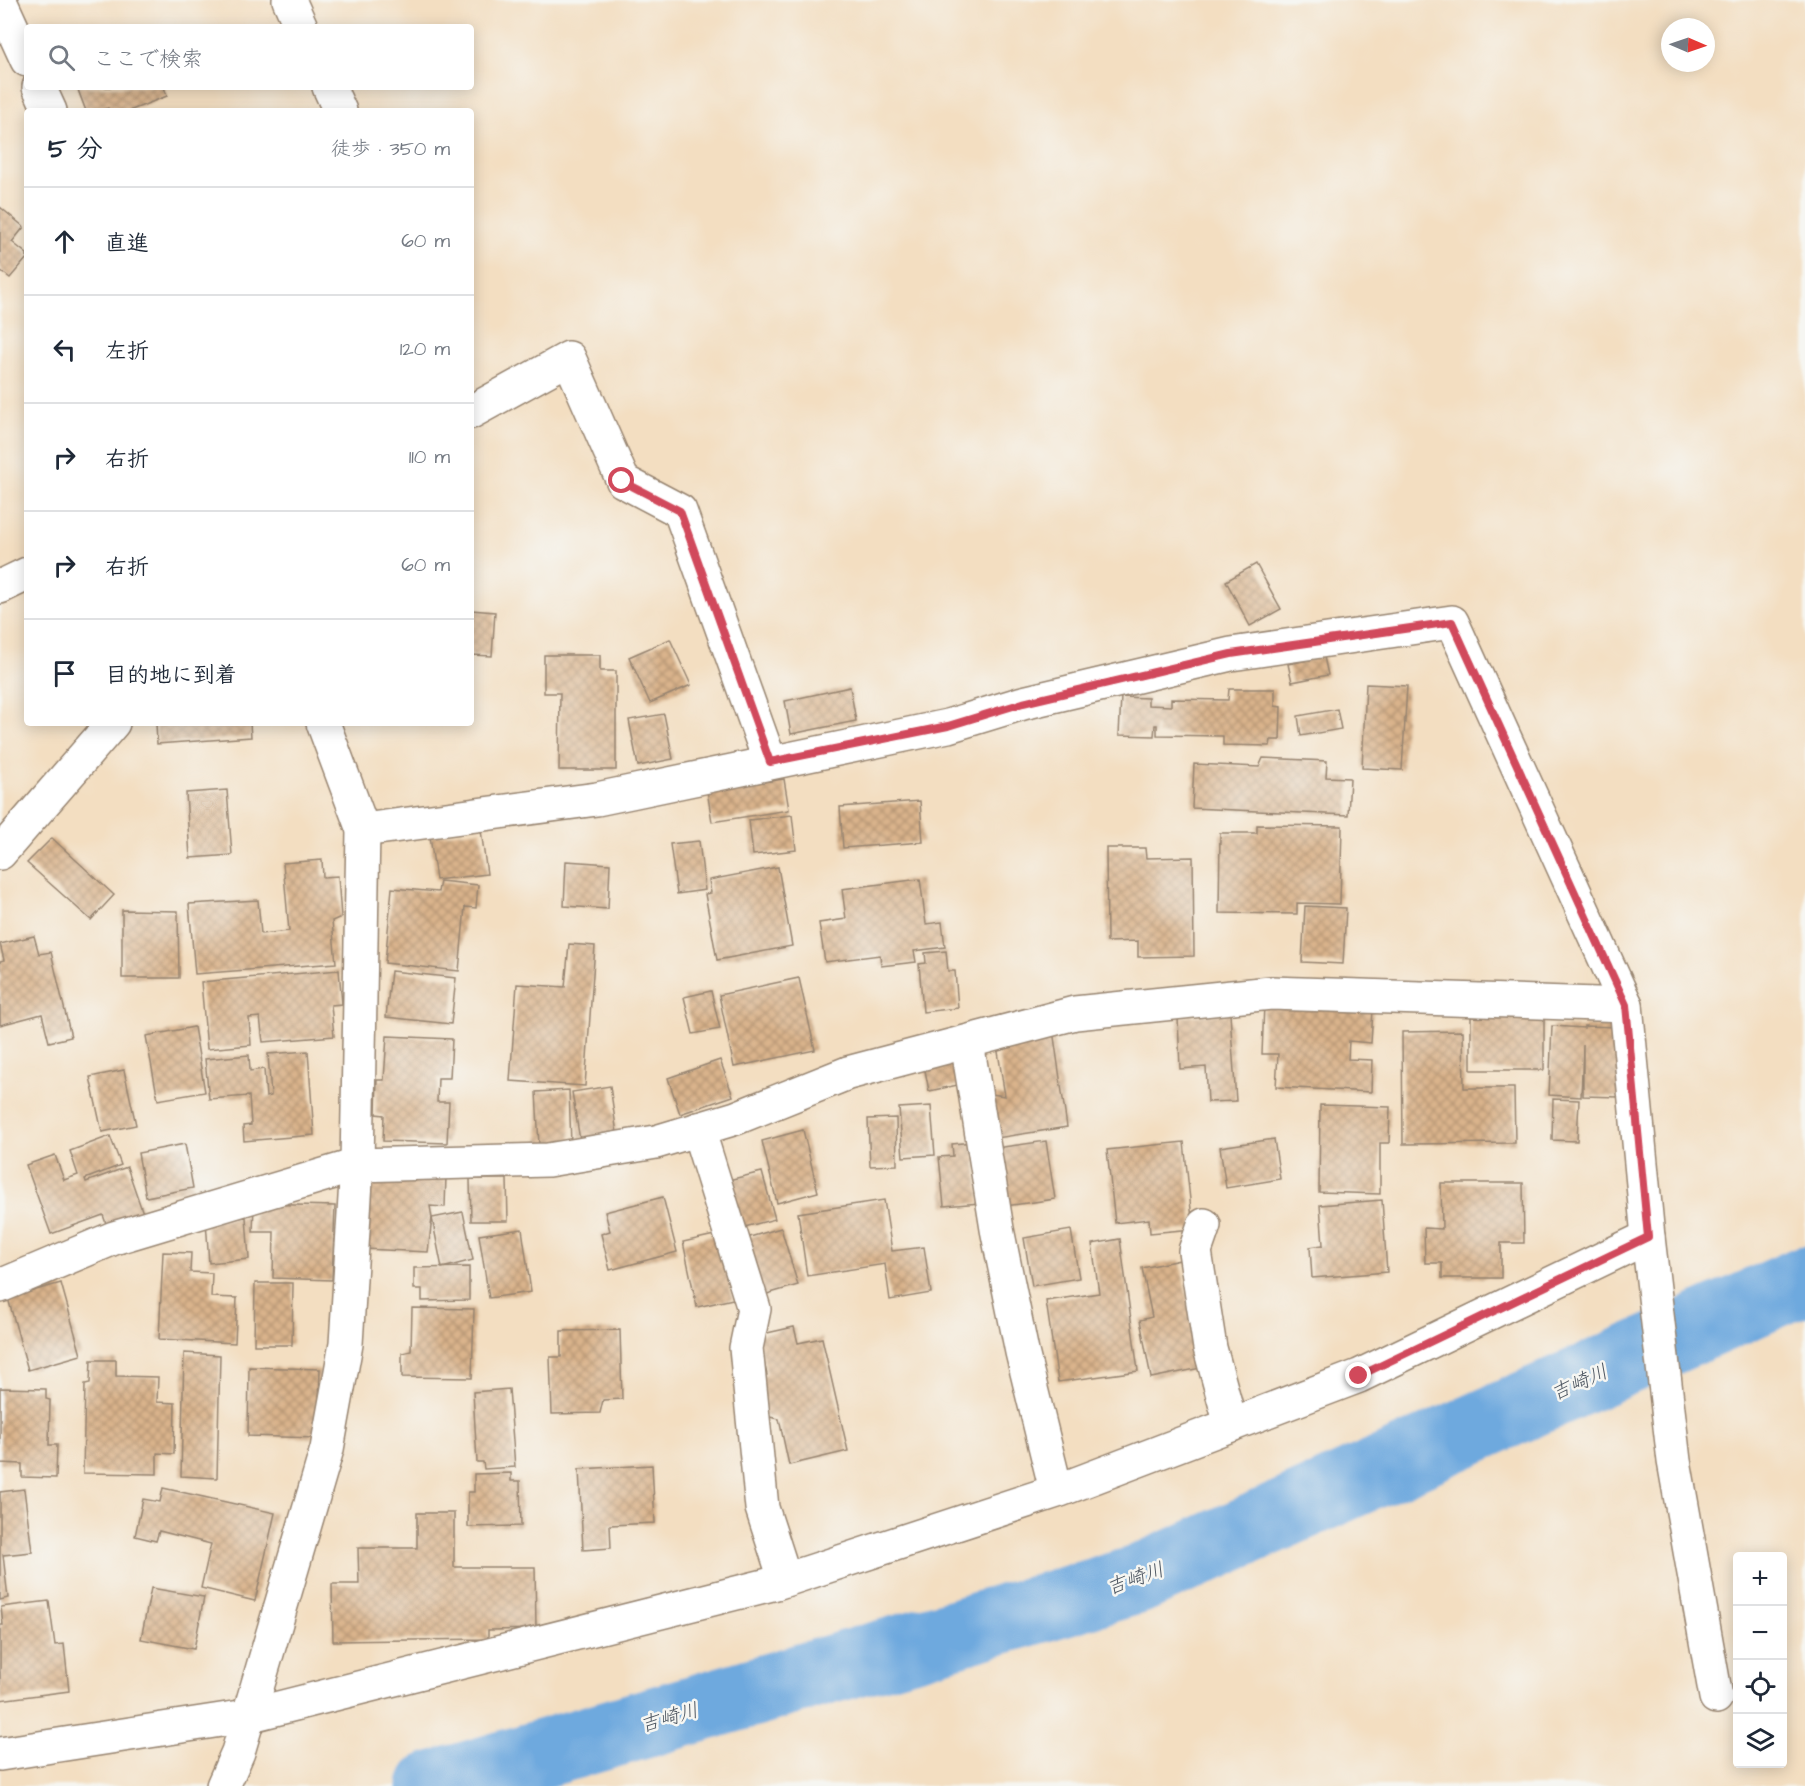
<!DOCTYPE html>
<html lang="ja">
<meta charset="utf-8">
<style>
:root{--surface:#fff;--page:#f2f2f3;--text:#1f2937;--muted:#747a83;--line:#e0e1e3}
body{margin:0;font-family:"Architects Daughter","Klee One",sans-serif;background:var(--page);color:var(--text)}
.controls{position:absolute;right:18px;bottom:18px;display:grid;overflow:hidden;border-radius:6px;box-shadow:0 3px 15px #0003}
.controls button{width:54px;height:54px;display:grid;place-items:center;padding:0;border:0;border-bottom:2px solid var(--line);background:var(--surface);color:var(--text);font:30px sans-serif}
.compass{position:absolute;left:1661px;top:18px;width:54px;height:54px;border-radius:50%;background:var(--surface);box-shadow:0 3px 15px #0003;rotate:92deg}
.stop{position:absolute;width:18px;height:18px;margin:-14px;border:4px solid #d1495b;border-radius:50%;background:#fff}
.stop.end{background:#d1495b;border-color:#fff;box-shadow:0 2px 6px #0008}
.list{margin:0;padding:0;list-style:none}
h2{display:flex;justify-content:space-between;align-items:center;height:78px;margin:0;padding:0 24px;font-size:26px}
h2 small{font-size:20px;font-weight:400;color:var(--muted)}
.list li{display:grid;grid-template-columns:39px 1fr auto;gap:18px;align-items:center;box-sizing:border-box;height:108px;padding:0 24px;border-top:2px solid var(--line)}
.list b{display:block;font-size:22px;white-space:nowrap}
.list em{font-size:20px;font-style:normal;color:var(--muted)}
.icon{flex:none;width:33px;height:33px;fill:none;stroke:currentColor;stroke-width:2;stroke-linecap:round;stroke-linejoin:round}
.map{position:relative;flex:none;width:1805px;height:1786px;overflow:hidden}
.search{position:absolute;background:var(--surface);box-shadow:0 3px 15px #0003;left:24px;top:24px;width:450px;height:66px;display:flex;align-items:center;gap:15px;box-sizing:border-box;padding:0 21px;border-radius:6px;color:var(--muted);font-size:22px}
.panel{position:absolute;background:var(--surface);box-shadow:0 3px 15px #0003;left:24px;top:108px;width:450px;height:618px;border-radius:6px}
.map>svg:first-child{display:block}
.lines{fill:none;stroke-linecap:round;stroke-linejoin:round}
.river{stroke:#6ea9de;stroke-width:69}
.building{fill:url(#building-cross-hatch)}
.street-casing{stroke:#978470;stroke-width:36}
.street{stroke:#fff;stroke-width:33}
.route{stroke:#d1495b;stroke-width:8}
.labels{text-anchor:middle;stroke-width:5;stroke-linejoin:round;paint-order:stroke}
.water-label{font-size:20px;font-style:italic;fill:#4d5661;stroke:#f6f6f2}
</style>
<div class="map">
<svg width="1805" height="1786" viewBox="0 0 1805 1786">
<defs>
<pattern id="building-cross-hatch" width="8" height="8" patternUnits="userSpaceOnUse" patternTransform="scale(1.5)"><rect width="8" height="8" fill="#dab48c"/><path d="M0 0l8 8M0 8l8-8" fill="none" stroke="#b29372"/></pattern>
</defs>
<rect width="100%" height="100%" fill="#f6f6f2"/>
<filter id="ink" filterUnits="userSpaceOnUse"><feTurbulence type="fractalNoise" baseFrequency=".0167" numOctaves="2"/><feDisplacementMap in="SourceGraphic" scale="12" xChannelSelector="R" yChannelSelector="G"/><feConvolveMatrix kernelMatrix="1 2 1 2 8 2 1 2 1" color-interpolation-filters="sRGB"/></filter>
<filter id="wash" filterUnits="userSpaceOnUse"><feTurbulence type="fractalNoise" baseFrequency=".008" numOctaves="4" result="noise"/><feDisplacementMap in="SourceGraphic" scale="24" xChannelSelector="R" yChannelSelector="G"/><feGaussianBlur stdDeviation="1.35" result="paint"/><feColorMatrix in="noise" values="0 0 0 0 0 0 0 0 0 0 0 0 0 0 0 0 0 1.4 0 .05"/><feComposite in="paint" operator="in"/></filter>
<g filter="url(#wash)">
<rect width="100%" height="100%" fill="#f3dec1"/>
<g class="lines">
<polyline class="river" points="432,1786 1137,1580 1805,1280"/>
</g>
<g id="blocks">
<g class="building">
<polygon points="77,87 164,87 167,96 129,111 109,111 108,108 100,111 86,111"/>
<polygon points="0,207 24,227 12,242 27,254 27,258 10,278 0,270"/>
<polygon points="1256,564 1281,609 1250,626 1226,581"/>
<polygon points="471,610 495,612 492,656 471,655"/>
<polygon points="670,639 691,685 650,703 629,657"/>
<polygon points="544,655 600,655 600,671 616,671 616,770 559,770 560,693 544,693"/>
<polygon points="1324,657 1328,675 1292,682 1288,664"/>
<polygon points="1366,684 1407,686 1402,770 1362,768"/>
<polygon points="850,687 856,721 791,734 785,701"/>
<polygon points="1229,689 1275,689 1275,706 1281,707 1280,740 1271,740 1270,746 1223,745 1223,736 1157,735 1157,725 1155,725 1154,736 1119,735 1121,697 1148,698 1148,705 1171,706 1171,699 1228,700"/>
<polygon points="1337,709 1341,729 1301,736 1298,716"/>
<polygon points="664,714 673,759 638,766 629,720"/>
<polygon points="156,723 250,723 251,737 157,744"/>
<polygon points="1263,758 1327,761 1326,777 1350,778 1348,815 1192,808 1194,764 1259,767"/>
<polygon points="784,779 789,810 712,822 707,790"/>
<polygon points="227,790 232,855 190,858 186,793"/>
<polygon points="920,801 923,842 843,848 840,807"/>
<polygon points="792,815 796,850 753,855 749,820"/>
<polygon points="1257,825 1342,826 1340,904 1297,903 1297,914 1219,913 1220,833 1257,833"/>
<polygon points="481,830 487,874 436,880 430,836"/>
<polygon points="52,838 114,895 91,920 27,863"/>
<polygon points="699,841 705,890 677,894 670,844"/>
<polygon points="1106,848 1145,848 1146,858 1193,857 1194,956 1138,957 1138,941 1107,942"/>
<polygon points="322,860 323,877 338,876 341,917 332,921 336,963 195,974 189,904 258,900 261,934 289,931 283,863"/>
<polygon points="566,861 610,864 608,909 564,906"/>
<polygon points="778,867 792,946 717,960 705,894 711,893 709,880"/>
<polygon points="920,879 926,924 942,922 945,947 914,951 916,962 881,966 880,955 825,962 819,923 846,919 842,889"/>
<polygon points="440,881 478,885 476,908 465,907 459,971 385,963 392,888 438,892"/>
<polygon points="1305,906 1346,908 1343,964 1302,962"/>
<polygon points="122,910 178,911 179,978 122,978"/>
<polygon points="34,936 39,954 51,952 71,1037 49,1042 42,1014 0,1025 0,961 4,960 0,944"/>
<polygon points="569,944 595,946 585,1086 510,1081 517,984 565,987"/>
<polygon points="946,951 948,971 955,971 958,1008 923,1012 919,964 926,963 925,953"/>
<polygon points="339,970 342,1004 331,1005 334,1036 263,1042 260,1017 249,1018 251,1045 207,1049 201,982"/>
<polygon points="391,971 456,978 451,1024 386,1017"/>
<polygon points="799,978 815,1050 734,1067 719,995"/>
<polygon points="711,991 720,1029 693,1034 684,997"/>
<polygon points="1264,1004 1373,1009 1371,1043 1349,1041 1348,1059 1372,1060 1371,1092 1276,1087 1278,1054 1262,1054"/>
<polygon points="1230,1014 1236,1101 1208,1102 1206,1067 1180,1069 1178,1017"/>
<rect x="1471" y="1017" width="73" height="53"/>
<polygon points="1552,1026 1584,1028 1584,1026 1619,1027 1619,1097 1583,1096 1583,1045 1581,1097 1549,1095"/>
<polygon points="194,1027 205,1092 158,1100 146,1036"/>
<polygon points="1053,1030 1067,1127 997,1138 991,1094 1005,1096 996,1039"/>
<polygon points="1463,1031 1464,1088 1514,1088 1515,1143 1403,1144 1402,1032"/>
<polygon points="387,1036 452,1039 450,1078 438,1078 437,1102 449,1102 447,1143 383,1141 384,1115 376,1114 377,1080 384,1080"/>
<polygon points="308,1051 314,1135 244,1141 243,1126 251,1125 249,1096 209,1099 205,1059 249,1055 250,1071 264,1069 266,1097 271,1096 268,1054"/>
<polygon points="953,1059 958,1085 929,1091 924,1065"/>
<polygon points="720,1060 733,1096 680,1114 668,1078"/>
<polygon points="124,1070 136,1125 102,1132 90,1077"/>
<polygon points="610,1086 617,1134 580,1140 572,1092"/>
<polygon points="569,1090 571,1144 539,1145 536,1092"/>
<polygon points="1553,1099 1579,1100 1577,1141 1552,1140"/>
<polygon points="1320,1105 1390,1107 1389,1143 1380,1143 1380,1194 1319,1192"/>
<polygon points="931,1106 935,1155 903,1157 899,1108"/>
<polygon points="896,1118 897,1165 870,1166 868,1119"/>
<polygon points="803,1130 818,1192 777,1203 762,1141"/>
<polygon points="110,1136 121,1165 85,1179 86,1182 127,1167 144,1216 108,1229 103,1215 51,1234 26,1165 55,1155 64,1180 78,1175 70,1151"/>
<polygon points="1274,1139 1280,1179 1226,1188 1220,1147"/>
<polygon points="1046,1141 1055,1199 998,1207 989,1149"/>
<polygon points="974,1142 980,1203 944,1206 939,1157 953,1156 952,1144"/>
<polygon points="1184,1142 1193,1229 1150,1233 1149,1219 1115,1223 1107,1150"/>
<polygon points="185,1144 193,1188 146,1197 138,1153"/>
<polygon points="762,1172 775,1219 737,1229 724,1181"/>
<polygon points="367,1173 446,1176 445,1207 430,1206 432,1218 428,1252 364,1249"/>
<polygon points="470,1179 507,1179 508,1221 471,1221"/>
<polygon points="1441,1183 1523,1183 1524,1243 1501,1243 1501,1278 1442,1278 1442,1263 1425,1263 1424,1228 1442,1229"/>
<polygon points="663,1197 677,1252 610,1270 601,1234 610,1231 605,1212"/>
<polygon points="884,1200 892,1251 924,1247 931,1293 890,1300 885,1264 807,1276 798,1213"/>
<polygon points="1382,1200 1387,1272 1312,1278 1310,1247 1323,1245 1320,1205"/>
<polygon points="254,1204 335,1206 332,1280 273,1278 274,1232 253,1232"/>
<polygon points="463,1212 473,1260 442,1268 432,1218"/>
<polygon points="246,1217 249,1259 209,1263 206,1221"/>
<polygon points="781,1228 798,1285 760,1296 743,1239"/>
<polygon points="522,1229 531,1292 489,1298 479,1235"/>
<polygon points="1071,1230 1079,1278 1032,1286 1024,1238"/>
<polygon points="719,1234 733,1299 697,1307 683,1242"/>
<polygon points="1120,1239 1138,1371 1058,1382 1046,1301 1099,1293 1092,1244"/>
<polygon points="163,1252 191,1253 190,1272 212,1273 211,1297 237,1298 235,1343 159,1339"/>
<polygon points="1180,1260 1201,1368 1151,1378 1140,1320 1152,1317 1142,1268"/>
<polygon points="469,1267 469,1300 422,1301 422,1289 414,1289 414,1268"/>
<polygon points="61,1283 81,1355 28,1370 8,1298"/>
<polygon points="255,1283 293,1283 292,1345 254,1345"/>
<polygon points="412,1308 474,1309 472,1378 402,1377 402,1353 411,1351"/>
<polygon points="794,1327 798,1343 822,1338 848,1451 789,1465 779,1419 765,1416 757,1377 767,1375 758,1335"/>
<polygon points="620,1330 622,1399 603,1400 600,1413 552,1414 550,1357 561,1357 561,1331"/>
<polygon points="184,1353 220,1355 217,1478 181,1476"/>
<polygon points="91,1360 116,1360 116,1376 158,1377 157,1402 175,1403 174,1454 157,1453 157,1474 83,1473 85,1384 90,1383"/>
<polygon points="249,1367 320,1369 318,1438 248,1436"/>
<polygon points="0,1388 46,1389 46,1399 50,1400 49,1445 57,1445 56,1478 22,1477 22,1464 0,1463"/>
<polygon points="509,1389 515,1467 484,1469 483,1462 477,1462 473,1392"/>
<polygon points="652,1465 655,1523 610,1525 611,1548 583,1550 579,1469"/>
<polygon points="511,1473 511,1481 520,1481 521,1526 468,1527 468,1492 474,1492 474,1474"/>
<polygon points="163,1488 275,1513 255,1601 201,1588 211,1544 159,1531 156,1541 135,1536 143,1499 160,1502"/>
<polygon points="24,1489 32,1552 3,1555 8,1598 0,1600 0,1492"/>
<polygon points="417,1513 454,1513 454,1567 535,1567 536,1629 488,1630 488,1639 333,1641 332,1584 359,1584 358,1548 417,1548"/>
<polygon points="151,1588 204,1597 194,1649 141,1639"/>
<polygon points="49,1601 55,1645 64,1644 69,1691 0,1700 0,1625 3,1625 1,1607"/>
</g>
</g>
</g>
<g filter="url(#ink)">
<use href="#blocks" fill-opacity="0" stroke="#978470" stroke-width="1.5"/>
<g class="lines">
<defs>
<g id="street">
<polyline points="289,0 301,27"/>
<polyline points="0,1 27,60"/>
<polyline points="39,87 50,111"/>
<polyline points="329,87 340,111"/>
<polyline points="471,412 569,358 623,481 680,511 770,762"/>
<polyline points="0,587 27,574"/>
<polyline points="363,830 597,799 948,726 1023,703 1231,654 1452,622 1626,1005 1648,1237 1674,1461 1716,1697"/>
<polyline points="0,853 113,723"/>
<polyline points="967,1042 997,1229 1022,1352 1056,1490"/>
<polyline points="698,1129 754,1309 746,1348 762,1508 785,1579"/>
<polyline points="1204,1225 1195,1251 1210,1348 1231,1425"/>
<polyline points="0,1286 114,1238 357,1165 548,1160 656,1142 736,1118 848,1073 1075,1013 1271,993 1626,1005"/>
<polyline points="0,1754 247,1716 776,1583 1060,1490 1359,1376 1648,1237"/>
<polyline points="223,1786 238,1752 327,1449 346,1344 357,1165 363,830 323,723"/>
</g>
</defs>
<use href="#street" class="street-casing"/>
<use href="#street" class="street"/>
</g>
</g>
<g class="lines" filter="url(#ink)">
<polyline class="route" points="622,481 680,511 770,762 948,726 1023,703 1231,654 1452,622 1626,1005 1648,1237 1359,1376"/>
</g>
<g class="labels">
<g class="water-label">
<text transform="translate(1579 1382) rotate(-24)" y="7">吉崎川</text>
<text transform="translate(1135 1578) rotate(-20)" y="7">吉崎川</text>
<text transform="translate(669 1717) rotate(-16)" y="7">吉崎川</text>
</g>
</g>
</svg>
<div class="controls">
<button>+</button>
<button>−</button>
<button><svg class="icon" aria-label="locate" viewBox="0 0 24 24"><circle cx="12" cy="12" r="6"/><path d="M12 2v4M12 18v4M2 12h4M18 12h4"/></svg></button>
<button><svg class="icon" aria-label="layers" viewBox="0 0 24 24"><path d="M12 4l9 5-9 5-9-5zM3 14l9 5 9-5"/></svg></button>
</div>
<svg class="compass" viewBox="-18 -18 36 36"><path d="M0-13l5 13h-10z" fill="#e53935"/><path d="M0 13l5-13h-10z" fill="#747a83"/></svg>
<div class="stop" style="left:622px;top:481px"></div>
<div class="stop end" style="left:1359px;top:1376px"></div>
<div class="search"><svg class="icon" aria-label="search" viewBox="0 0 24 24"><circle cx="10" cy="10" r="6"/><path d="M15 15l6 6"/></svg>ここで検索</div>
<section class="panel">
<h2>5 分<small>徒歩 · 350 m</small></h2>
<ul class="list">
<li><svg class="icon" aria-label="ahead" viewBox="0 0 24 24"><path d="M12 20V5M6 11l6-6 6 6"/></svg><div><b>直進</b></div><em>60 m</em></li>
<li><svg class="icon" aria-label="left" viewBox="0 0 24 24"><path d="M17 20v-9H6M10 6l-5 5 5 5"/></svg><div><b>左折</b></div><em>120 m</em></li>
<li><svg class="icon" aria-label="right" viewBox="0 0 24 24"><path d="M7 20v-9h11M14 6l5 5-5 5"/></svg><div><b>右折</b></div><em>110 m</em></li>
<li><svg class="icon" aria-label="right" viewBox="0 0 24 24"><path d="M7 20v-9h11M14 6l5 5-5 5"/></svg><div><b>右折</b></div><em>60 m</em></li>
<li><svg class="icon" aria-label="arrive" viewBox="0 0 24 24"><path d="M6 21V4h12l-3 4 3 4H6"/></svg><div><b>目的地に到着</b></div></li>
</ul>
</section>
</div>
